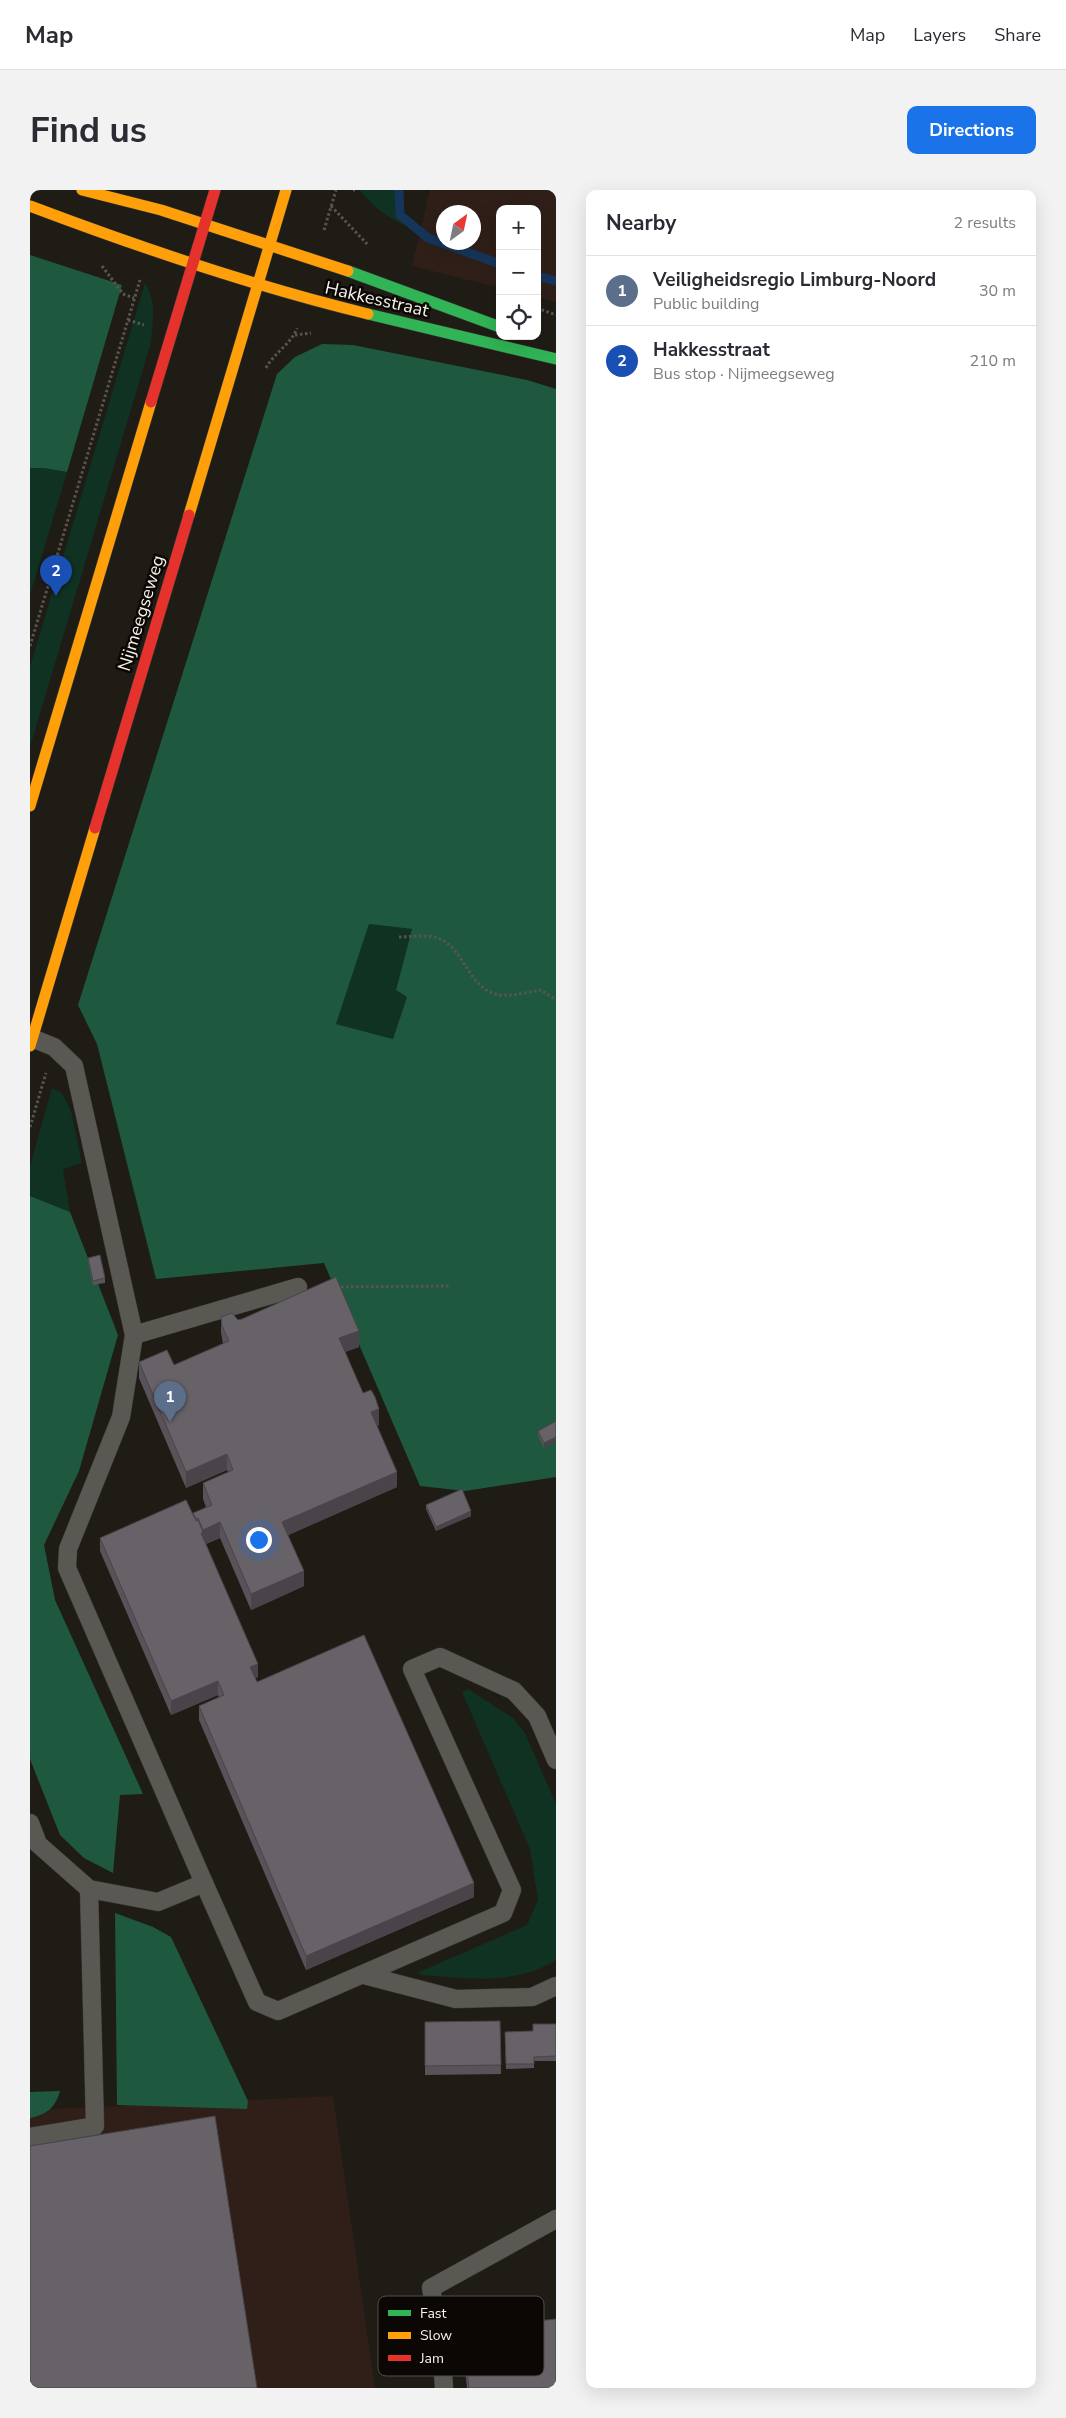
<!DOCTYPE html>
<meta charset="utf-8">
<style>
:root{--surface:#fff;--page:#f2f2f3;--text:#2b2b33;--muted:#7c7c81;--line:#e1e1e2;--accent:#1a73e8}
body{margin:0;font-family:"Nunito Sans",sans-serif;background:var(--page);color:var(--text)}
.controls{position:absolute;right:15px;top:15px;display:grid;overflow:hidden;border-radius:10px;box-shadow:0 5px 20px #0002}
.controls button{width:45px;height:45px;display:grid;place-items:center;padding:0;border:0;border-bottom:1px solid var(--line);background:var(--surface);color:var(--text);font:25px sans-serif}
.compass{position:absolute;left:406px;top:15px;width:45px;height:45px;border-radius:50%;background:var(--surface);box-shadow:0 5px 20px #0002;rotate:33deg}
.you{position:absolute;left:228px;top:1349px;width:18px;height:18px;margin:-12px;border:4px solid #fff;border-radius:50%;background:#1a73e8;box-shadow:0 0 0 8px #1a73e833}
.badge{display:grid;place-items:center;width:32px;height:32px;border-radius:50%;background:var(--accent);color:#fff;font-size:16px;font-weight:700}
.pin{position:absolute;translate:-50% -41px;filter:drop-shadow(0 1px 2px #0008)}
.pin::after{content:'';position:absolute;top:26px;width:18px;height:15px;background:inherit;clip-path:polygon(0 0,100% 0,50% 100%)}
.list{margin:0;padding:0;list-style:none}
h2{display:flex;justify-content:space-between;align-items:center;height:65px;margin:0;padding:0 20px;font-size:21px}
h2 small{font-size:16px;font-weight:400;color:var(--muted)}
.list li{display:grid;grid-template-columns:32px 1fr auto;gap:15px;align-items:center;box-sizing:border-box;height:70px;padding:0 20px;border-top:1px solid var(--line)}
.list b{display:block;font-size:19px;white-space:nowrap}
.list p{margin:0;font-size:16px;white-space:nowrap;color:var(--muted)}
.list em{font-size:16px;font-style:normal;color:var(--muted)}
.icon{flex:none;width:28px;height:28px;fill:none;stroke:currentColor;stroke-width:2;stroke-linecap:round;stroke-linejoin:round}
.map{position:relative;flex:none;width:526px;height:2198px;overflow:hidden;border-radius:10px}
header{display:flex;align-items:center;gap:30px;box-sizing:border-box;height:70px;padding:0 25px;background:var(--surface);border-bottom:1px solid var(--line)}
header strong{font-size:24px}
nav{display:flex;gap:28px;margin-inline-start:auto;font-size:18px}
.intro{display:flex;align-items:center;justify-content:space-between;box-sizing:border-box;height:120px;padding:0 30px}
h1{margin:0;font-size:35px}
.button{padding:12px 22px;border-radius:10px;background:var(--accent);color:#fff;font-size:18px;font-weight:700}
main{display:flex;gap:30px;padding:0 30px}
aside{flex:1;background:var(--surface);border-radius:10px;box-shadow:0 5px 20px #0002}
.map>svg:first-child{display:block}
.industrial{fill:#2f1f18;fill-rule:evenodd}
.green{fill:#0f3222}
.forest{fill:#1e593f;fill-rule:evenodd}
.lines{fill:none;stroke-linecap:round;stroke-linejoin:round}
.stream{stroke:#16355a;stroke-width:9}
.lane-casing{stroke:#3b3934;stroke-width:19}
.fast-casing{stroke:#3b3934;stroke-width:12}
.slow-casing{stroke:#3b3934;stroke-width:12}
.jam-casing{stroke:#3b3934;stroke-width:12}
.path{stroke:#585550;stroke-width:3;stroke-dasharray:2.5 2.5;stroke-linecap:butt}
.lane{stroke:#5a5853;stroke-width:18}
.fast{stroke:#30b455;stroke-width:11}
.slow{stroke:#ff9f0a;stroke-width:11}
.jam{stroke:#e5322d;stroke-width:11}
.wall{fill:#595359}
.shaded-wall{fill:#484449}
.building{fill:#676168;stroke:#484449}
.labels{text-anchor:middle;stroke-width:5;stroke-linejoin:round;paint-order:stroke}
.street-label{font-size:18px;fill:#f8f4ec;stroke:#0a0704}
.key{fill:#0a0704;stroke:#514e4a;stroke-width:1}
.key-label{font-size:14px;fill:#f8f4ec}
</style>
<header>
<strong>Map</strong>
<nav><a>Map</a><a>Layers</a><a>Share</a></nav>
</header>
<div class="intro"><h1>Find us</h1><a class="button">Directions</a></div>
<main>
<div class="map">
<svg width="526" height="2198" viewBox="0 0 526 2198">
<rect width="100%" height="100%" fill="#1f1c15"/>
<g class="industrial">
<path d="M400,0H526V112L507,107V19H470V98L382,76ZM413,22H443V52H413Z"/>
<polygon points="303,1906 345,2198 0,2198 0,1920"/>
</g>
<g class="green">
<path d="M330,0H367L370,19L393,39L413,50C382,39 351,29 330,0Z"/>
<path d="M115,93C127,111 123,135 120,156L0,557V477Z"/>
<polygon points="0,278 14,278 37,282 0,405"/>
<polygon points="339,734 382,739 366,800 377,807 363,849 306,834"/>
<polygon points="22,898 32,903 41,921 52,973 33,979 40,1022 0,1006 0,976"/>
<path d="M438,1499L483,1528L495,1543L526,1614V1770C485,1796 436,1788 390,1785L389,1782L497,1735L508,1710L500,1659L432,1502Z"/>
</g>
<g class="forest">
<polygon points="0,65 92,95 37,282 14,278 0,278"/>
<path d="M292,154L323,155L497,190L526,199V1287L435,1301L390,1296L294,1073L126,1089L67,854L48,815L247,184L265,167ZM339,734L382,739L366,800L377,807L363,849L306,834Z"/>
<polygon points="0,1006 40,1022 88,1145 49,1281 14,1355 25,1410 113,1604 90,1605 83,1683 54,1668 30,1645 0,1569"/>
<polygon points="85,1723 123,1737 141,1747 218,1911 217,1919 87,1915"/>
<path d="M30,1901C25,1918 17,1924 0,1928V1902Z"/>
</g>
<g class="lines">
<g class="stream">
<polyline points="369,0 370,25 398,48 470,74"/>
<polyline points="507,86 526,91"/>
</g>
<defs>
<g id="lane">
<polyline points="104,1145 268,1097"/>
<polyline points="0,1633 8,1654 59,1699 128,1712 174,1693 37,1378 38,1359 91,1227 104,1145 44,876 24,857 2,848"/>
<polyline points="174,1693 227,1812 248,1821 473,1723 482,1700 382,1479 410,1467 484,1501 507,1526 526,1570"/>
<polyline points="334,1785 426,1809 502,1807 526,1796"/>
<polyline points="0,1947 65,1936 59,1699"/>
<polyline points="414,2198 411,2154 401,2098 526,2029"/>
</g>
<g id="fast">
<polyline points="318,81 470,137"/>
<polyline points="338,124 526,169"/>
</g>
<g id="slow">
<polyline points="52,0 131,20 318,81"/>
<path d="M0,16C111,58 222,96 338,124"/>
<polyline points="159,325 256,0"/>
<polyline points="0,616 121,212"/>
<polyline points="0,856 65,638"/>
</g>
<g id="jam">
<polyline points="121,212 185,0"/>
<polyline points="65,638 159,325"/>
</g>
</defs>
<use href="#lane" class="lane-casing"/>
<use href="#fast" class="fast-casing"/>
<use href="#slow" class="slow-casing"/>
<use href="#jam" class="jam-casing"/>
<g class="path">
<polyline points="323,0 325,0"/>
<polyline points="301,16 338,55"/>
<polyline points="294,40 306,0"/>
<polyline points="72,76 93,104 104,108"/>
<polyline points="507,118 526,125"/>
<polyline points="98,130 114,135"/>
<polyline points="265,145 281,143"/>
<path d="M236,178C244,163 262,153 267,138"/>
<polyline points="0,456 110,90"/>
<path d="M369,747C381,747 397,744 408,748C434,758 438,796 465,804C479,808 496,802 511,800L526,810"/>
<polyline points="0,937 16,883"/>
<polyline points="306,1097 420,1096"/>
</g>
<use href="#lane" class="lane"/>
<use href="#fast" class="fast"/>
<use href="#slow" class="slow"/>
<use href="#jam" class="jam"/>
</g>
<g class="wall">
<polygon points="58,1068 75,1088 75,1093 63,1095 58,1072"/>
<polygon points="191,1127 208,1130 329,1157 315,1162 333,1203 349,1235 347,1236 367,1297 258,1345 274,1396 221,1420 190,1348 176,1354 228,1487 225,1488 227,1492 444,1707 276,1780 169,1530 169,1516 189,1508 188,1505 141,1525 70,1361 70,1348 163,1324 176,1317 173,1309 173,1293 198,1282 197,1280 156,1298 109,1188 109,1172 144,1175 193,1154 191,1142"/>
<polygon points="526,1231 514,1258 508,1245 508,1241"/>
<polygon points="396,1315 441,1326 406,1341 396,1319"/>
<polygon points="470,1831 471,1884 395,1885 395,1832"/>
<polygon points="526,1834 526,1871 504,1871 504,1878 476,1879 475,1842 503,1841"/>
<polygon points="459,2122 488,2133 526,2198 437,2198 432,2151 432,2139 459,2136"/>
</g>
<g class="shaded-wall">
<polygon points="329,1141 329,1157 309,1164 309,1148"/>
<polygon points="349,1219 349,1235 341,1238 341,1222"/>
<polygon points="526,1247 526,1252 514,1258 514,1253"/>
<polygon points="197,1264 197,1280 156,1298 156,1282"/>
<polygon points="367,1282 367,1297 252,1348 252,1332"/>
<polygon points="441,1321 441,1326 406,1341 406,1337"/>
<polygon points="190,1332 190,1348 171,1356 171,1343 173,1342 173,1340"/>
<polygon points="274,1381 274,1396 221,1420 221,1404"/>
<polygon points="228,1474 228,1487 220,1491 220,1477"/>
<polygon points="188,1491 188,1505 141,1525 141,1511"/>
<polygon points="444,1693 444,1707 276,1780 276,1766"/>
</g>
<g class="building">
<polygon points="70,1065 75,1088 63,1091 58,1068"/>
<polygon points="306,1087 329,1141 309,1148 333,1203 341,1200 345,1207 349,1219 341,1222 367,1282 252,1332 274,1381 221,1404 190,1332 173,1340 168,1328 166,1329 163,1323 182,1315 173,1293 203,1280 197,1264 156,1282 109,1172 137,1160 144,1175 199,1151 192,1136 191,1127 202,1123 208,1130 212,1129"/>
<polygon points="526,1231 526,1247 514,1253 508,1241"/>
<polygon points="432,1299 441,1321 406,1337 396,1315"/>
<polygon points="156,1310 166,1331 168,1330 173,1342 171,1343 228,1474 220,1477 227,1492 334,1445 444,1693 276,1766 169,1516 194,1505 188,1491 141,1511 70,1348"/>
<polygon points="470,1831 471,1875 395,1876 395,1832"/>
<polygon points="503,1834 526,1834 526,1866 504,1867 504,1874 476,1874 475,1842 503,1841"/>
<polygon points="185,1926 227,2198 0,2198 0,1956"/>
<polygon points="487,2119 488,2133 526,2129 526,2198 439,2198 432,2139 460,2136 459,2122"/>
</g>
<g class="labels">
<g class="street-label">
<text transform="translate(347 109) rotate(13)" y="6">Hakkesstraat</text>
<text transform="translate(111 423) rotate(-73)" y="6">Nijmeegseweg</text>
</g>
</g>
<rect x="348" y="2106" width="166" height="80" rx="8" class="key"/>
<rect x="358" y="2120" width="23" height="6" fill="#30b455"/>
<rect x="358" y="2142" width="23" height="7" fill="#ff9f0a"/>
<rect x="358" y="2165" width="23" height="6" fill="#e5322d"/>
<g class="key-label">
<text x="390" y="2128">Fast</text>
<text x="390" y="2150">Slow</text>
<text x="390" y="2173">Jam</text>
</g>
</svg>
<div class="controls">
<button>+</button>
<button>−</button>
<button><svg class="icon" aria-label="locate" viewBox="0 0 24 24"><circle cx="12" cy="12" r="6"/><path d="M12 2v4M12 18v4M2 12h4M18 12h4"/></svg></button>
</div>
<svg class="compass" viewBox="-18 -18 36 36"><path d="M0-13l5 13h-10z" fill="#e53935"/><path d="M0 13l5-13h-10z" fill="#7c7c81"/></svg>
<div class="you"></div>
<div class="pin badge" style="left:140px;top:1232px;background:#5c6f8a">1</div>
<div class="pin badge" style="left:26px;top:406px;background:#1a4fb4">2</div>
</div>
<aside>
<h2>Nearby<small>2 results</small></h2>
<ul class="list">
<li><span class="badge" style="background:#5c6f8a">1</span><div><b>Veiligheidsregio Limburg-Noord</b><p>Public building</p></div><em>30 m</em></li>
<li><span class="badge" style="background:#1a4fb4">2</span><div><b>Hakkesstraat</b><p>Bus stop · Nijmeegseweg</p></div><em>210 m</em></li>
</ul>
</aside>
</main>
